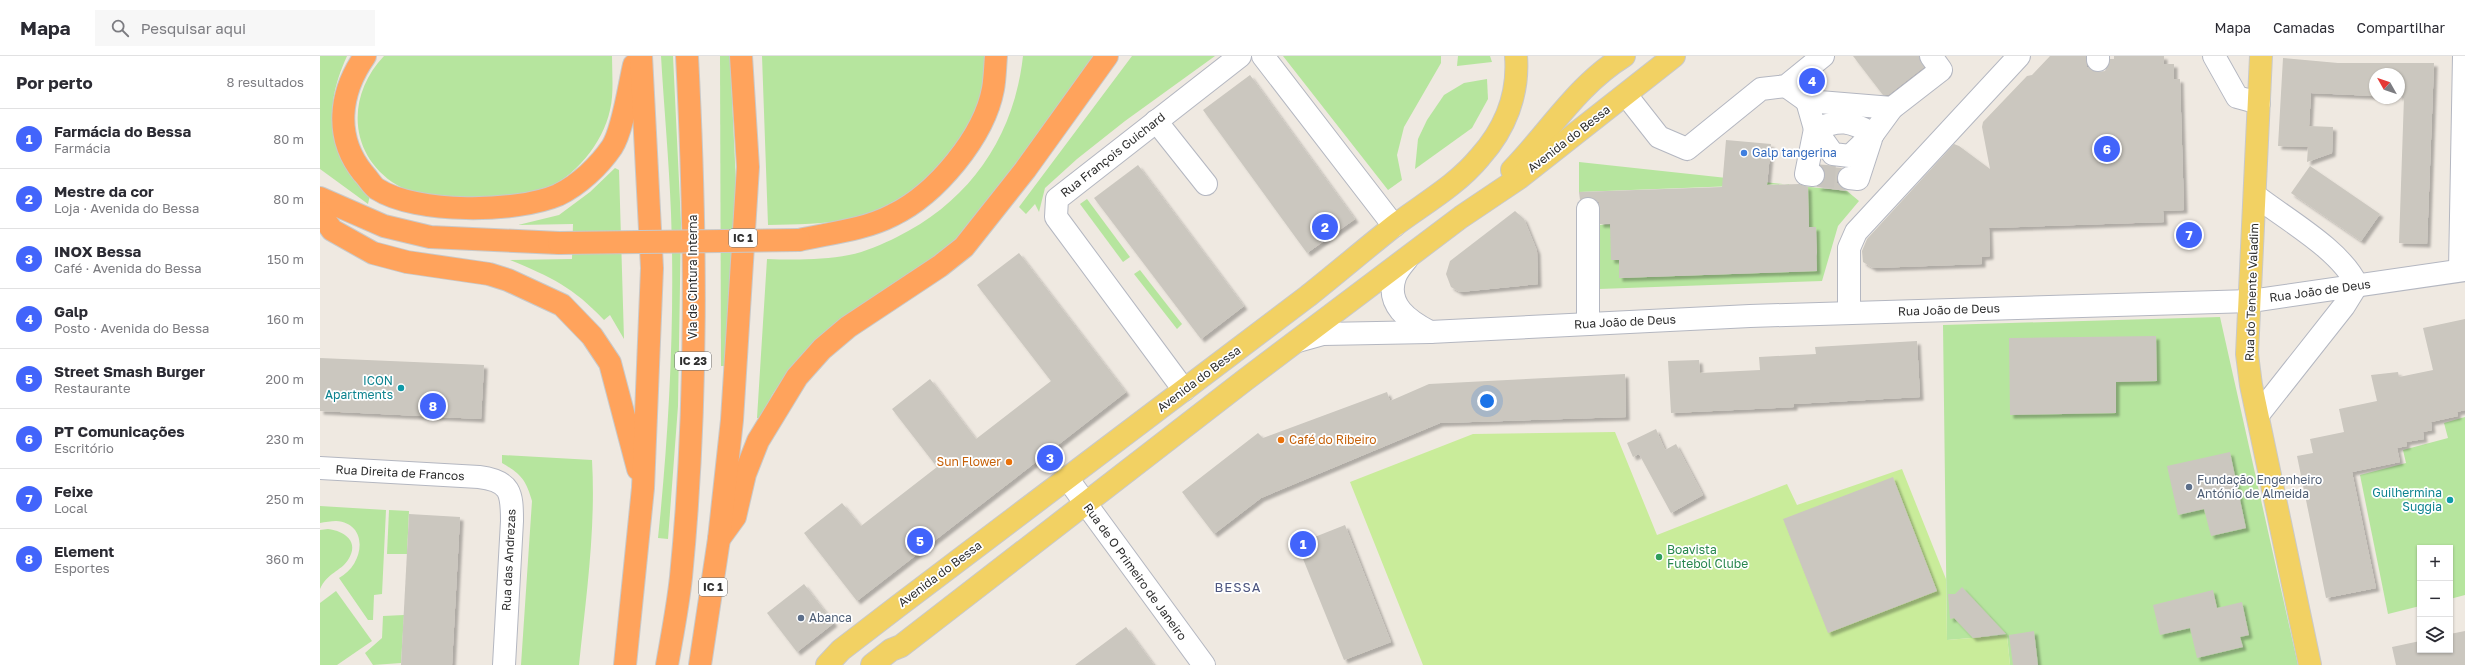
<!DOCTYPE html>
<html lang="pt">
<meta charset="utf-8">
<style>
:root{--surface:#fff;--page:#f7f7f7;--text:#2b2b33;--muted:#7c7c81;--line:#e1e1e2;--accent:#4264fb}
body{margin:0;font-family:"Golos Text",sans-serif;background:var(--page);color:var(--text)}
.controls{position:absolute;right:12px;bottom:12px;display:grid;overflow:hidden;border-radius:0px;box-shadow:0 1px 3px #0004}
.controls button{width:36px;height:36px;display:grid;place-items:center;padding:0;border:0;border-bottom:1px solid var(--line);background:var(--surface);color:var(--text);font:20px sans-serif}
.compass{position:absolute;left:2049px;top:12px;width:36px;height:36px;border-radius:50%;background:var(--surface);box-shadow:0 1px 3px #0004;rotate:310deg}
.you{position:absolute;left:1167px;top:345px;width:14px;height:14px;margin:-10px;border:3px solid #fff;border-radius:50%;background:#1a73e8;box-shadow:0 0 0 6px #1a73e833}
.badge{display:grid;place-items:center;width:26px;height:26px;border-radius:50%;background:var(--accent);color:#fff;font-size:13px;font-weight:700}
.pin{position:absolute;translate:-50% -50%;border:2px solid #fff;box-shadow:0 1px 4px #0006}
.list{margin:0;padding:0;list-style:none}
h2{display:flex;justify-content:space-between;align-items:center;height:52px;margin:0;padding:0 16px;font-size:17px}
h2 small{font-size:13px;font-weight:400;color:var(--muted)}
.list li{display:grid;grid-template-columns:26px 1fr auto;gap:12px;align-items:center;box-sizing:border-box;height:60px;padding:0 16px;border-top:1px solid var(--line)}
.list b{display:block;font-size:15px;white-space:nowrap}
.list p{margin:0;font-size:13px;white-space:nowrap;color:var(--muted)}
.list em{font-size:13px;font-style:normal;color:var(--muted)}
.icon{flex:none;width:22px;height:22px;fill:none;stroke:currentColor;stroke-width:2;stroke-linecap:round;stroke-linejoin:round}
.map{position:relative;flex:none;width:2145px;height:609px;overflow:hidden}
header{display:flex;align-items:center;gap:24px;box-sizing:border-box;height:56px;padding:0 20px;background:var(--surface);border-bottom:1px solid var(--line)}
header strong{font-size:19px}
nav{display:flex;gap:22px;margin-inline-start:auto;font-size:14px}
.search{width:280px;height:36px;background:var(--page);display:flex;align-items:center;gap:10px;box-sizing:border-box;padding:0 14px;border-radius:0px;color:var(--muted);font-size:15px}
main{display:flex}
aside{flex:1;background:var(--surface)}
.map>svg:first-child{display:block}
.green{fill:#b6e59e}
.pitch{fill:#c9ec9a}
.building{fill:#cbc7bf;filter:url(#shadow)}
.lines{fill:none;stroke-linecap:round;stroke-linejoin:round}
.minor-tunnel{stroke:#c8c4bd;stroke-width:22;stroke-dasharray:22 11;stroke-linecap:butt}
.minor-casing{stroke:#b4b7c1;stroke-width:24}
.major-casing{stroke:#c9c9c9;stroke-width:24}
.highway-casing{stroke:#c9c9c9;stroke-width:24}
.minor{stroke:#fff;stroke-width:22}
.major{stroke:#f2d163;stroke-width:22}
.highway{stroke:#ffa35c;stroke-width:22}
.highway-bridge-casing{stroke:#c9c9c9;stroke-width:24;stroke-linecap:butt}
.highway-bridge{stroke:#ffa35c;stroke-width:22}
.shop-dot{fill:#3f7fe0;stroke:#fff;stroke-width:1.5}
.culture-dot{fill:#0f9aa8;stroke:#fff;stroke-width:1.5}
.food-dot{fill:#e8710a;stroke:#fff;stroke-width:1.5}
.service-dot{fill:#5c6f8a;stroke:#fff;stroke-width:1.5}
.leisure-dot{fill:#2e9e5b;stroke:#fff;stroke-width:1.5}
.labels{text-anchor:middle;stroke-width:3.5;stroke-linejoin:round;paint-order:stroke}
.shield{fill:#fff;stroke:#6d6d6d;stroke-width:1}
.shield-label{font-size:11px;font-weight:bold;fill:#2e2e2e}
.street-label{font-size:12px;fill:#2e2e2e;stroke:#fff}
.shop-label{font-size:12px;fill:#366cbe;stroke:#fff;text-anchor:start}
.culture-label{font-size:12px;fill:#0d838f;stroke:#fff;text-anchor:end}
.food-label{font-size:12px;fill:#c56008;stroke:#fff;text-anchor:start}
.service-label{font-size:12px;fill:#4e5e75;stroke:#fff;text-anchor:start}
.leisure-label{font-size:12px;fill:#27864d;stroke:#fff;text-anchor:start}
.neighbourhood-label{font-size:13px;letter-spacing:1px;fill:#4d5680;stroke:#fff}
</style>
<header>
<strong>Mapa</strong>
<div class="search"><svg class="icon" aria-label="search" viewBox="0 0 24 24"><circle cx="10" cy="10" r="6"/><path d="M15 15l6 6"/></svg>Pesquisar aqui</div>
<nav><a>Mapa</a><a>Camadas</a><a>Compartilhar</a></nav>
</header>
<main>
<aside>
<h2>Por perto<small>8 resultados</small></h2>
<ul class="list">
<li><span class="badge">1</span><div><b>Farmácia do Bessa</b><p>Farmácia</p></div><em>80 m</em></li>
<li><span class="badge">2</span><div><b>Mestre da cor</b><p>Loja · Avenida do Bessa</p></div><em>80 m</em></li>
<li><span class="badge">3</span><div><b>INOX Bessa</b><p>Café · Avenida do Bessa</p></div><em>150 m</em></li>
<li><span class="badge">4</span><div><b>Galp</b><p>Posto · Avenida do Bessa</p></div><em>160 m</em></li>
<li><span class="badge">5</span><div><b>Street Smash Burger</b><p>Restaurante</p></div><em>200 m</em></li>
<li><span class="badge">6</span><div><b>PT Comunicações</b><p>Escritório</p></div><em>230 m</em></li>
<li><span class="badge">7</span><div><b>Feixe</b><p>Local</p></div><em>250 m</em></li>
<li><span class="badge">8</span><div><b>Element</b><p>Esportes</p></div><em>360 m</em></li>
</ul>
</aside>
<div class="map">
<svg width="2145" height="609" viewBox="0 0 2145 609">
<defs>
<filter id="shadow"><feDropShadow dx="3.5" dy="3.5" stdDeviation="1" flood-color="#0004"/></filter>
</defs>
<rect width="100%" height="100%" fill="#efe9e1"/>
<g class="green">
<path d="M0,0H27C0,60 13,88 50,139L48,148L0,113Z"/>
<path d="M64,0H292C292,18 294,37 290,54C283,87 254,123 222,134C200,143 171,143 147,142C125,140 96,141 77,129C28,99 26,40 64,0Z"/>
<path d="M341,0H353L361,167L358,350L348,483L338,482C349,377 355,263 351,157C349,104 344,52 341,0Z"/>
<polygon points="400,0 410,0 418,170 406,310 401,310"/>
<path d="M442,0H668C662,75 607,144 532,162C505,169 476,168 448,169Z"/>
<path d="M703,0H773L751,37L636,191L467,317L452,339L442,362H437L447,203C474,204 503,204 529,199C545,196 563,188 577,181C650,145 694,81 703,0Z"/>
<polygon points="812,0 895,0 805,65 757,103 725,132 719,156 715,148 706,158 699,151"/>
<polygon points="963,0 1121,0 1121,7 1084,71 1077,99 1082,124 1068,134"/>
<polygon points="1138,0 1170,0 1172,6 1137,10"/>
<polygon points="1167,23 1168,43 1152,72 1095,113 1098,83 1107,64 1124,39 1144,27"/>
<polygon points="1259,106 1527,135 1539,145 1518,170 1502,225 1279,233 1277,169 1297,168 1291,204 1299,204 1300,222 1491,215 1497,197 1496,171 1489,171 1488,141 1469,141 1469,128 1259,136"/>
<path d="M295,112L299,114L304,283L290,259L284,264C253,231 231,221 190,204L252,203L253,168L198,169L239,159L270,136Z"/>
<polygon points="767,143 810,201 803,206 760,148"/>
<polygon points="820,214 862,268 857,273 814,218"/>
<polygon points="1900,261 1978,609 1690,609 1687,579 1627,584 1623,269"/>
<polygon points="2145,361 2145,539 2130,543 2130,492 2100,492 2100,550 2068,558 2040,419 2086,407 2083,394 2128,382 2124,367"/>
<path d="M182,399L272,404C276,473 266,541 259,609H201L212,445C206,424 201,418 182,407Z"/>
<path d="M0,450L66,454L62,538L54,539L53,564H48L19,522C45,508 49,467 16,465C11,465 5,466 0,467Z"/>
<polygon points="69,454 89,455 87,498 67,498"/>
<path d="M8,473C25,475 40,486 28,504C20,516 8,516 0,533V474Z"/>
<polygon points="16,535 52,585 17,609 0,609 0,547"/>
<polygon points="84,559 81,607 53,609 45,597 62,582 63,560"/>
</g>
<polygon class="pitch" points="1295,376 1337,479 1467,428 1477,449 1582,413 1626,523 1627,584 1687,579 1690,609 1103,609 1030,426 1153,378"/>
<g class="building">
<polygon points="1533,0 1599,0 1604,11 1568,39 1563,39"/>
<polygon points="1730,0 1766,0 1767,11 1778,16 1785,15 1790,3 1794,3 1794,0 1844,0 1844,8 1854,8 1854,23 1860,23 1864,154 1843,155 1844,166 1669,172 1670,200 1662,201 1662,208 1553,212 1543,206 1542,195 1547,183 1634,88 1639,90 1670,113 1662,71 1663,66 1707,20 1712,19"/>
<polygon points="1963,2 2018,7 2114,7 2107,188 2079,187 2084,41 2079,41 2079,18 2055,18 2055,40 1991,37 1989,70 2013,71 2012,97 1987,106 1988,91 1958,90"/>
<polygon points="930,19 1035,163 987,197 883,54"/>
<polygon points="1406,84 1451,88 1447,129 1479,128 1488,131 1489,171 1496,171 1497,215 1299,222 1299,204 1291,204 1290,168 1280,168 1279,146 1268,141 1260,144 1259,136 1402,131"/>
<polygon points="818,109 924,250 881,283 774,142"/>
<polygon points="1501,110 1522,112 1517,120 1517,127 1527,135 1496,131 1503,127 1505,121"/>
<polygon points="1990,110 2060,158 2041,185 1971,137"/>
<polygon points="1195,155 1204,163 1217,195 1218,228 1140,236 1131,231 1126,218 1130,205"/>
<polygon points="699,197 806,336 537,545 484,477 522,447 541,470 617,411 572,353 610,323 656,383 731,325 657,229"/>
<polygon points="2145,263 2145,354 2137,356 2138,360 2111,366 2112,374 2103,376 2104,383 2086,386 2087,390 2077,392 2080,406 2032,416 2056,532 2006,542 1977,400 1993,397 1990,383 2024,376 2019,353 2057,345 2051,319 2078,316 2079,321 2113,314 2103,272"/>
<polygon points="1836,280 1837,325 1796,326 1796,357 1690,359 1689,282"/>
<polygon points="1597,285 1600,341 1474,348 1474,351 1351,357 1348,305 1379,304 1380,317 1440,314 1439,301 1496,298 1495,291"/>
<polygon points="0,302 164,309 161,363 0,355"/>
<polygon points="1305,318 1306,361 1120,367 941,442 894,478 862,436 938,377 943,382 1067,336 1070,345 1109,328"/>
<polygon points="1336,373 1345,394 1356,388 1383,439 1351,457 1319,398 1313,401 1307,387"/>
<polygon points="1910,396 1926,472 1891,480 1884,453 1858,459 1847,410"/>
<polygon points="1573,421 1617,535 1508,577 1463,463"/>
<polygon points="89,458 140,461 132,609 81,609"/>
<polygon points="1025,469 1071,586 1024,604 977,488"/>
<polygon points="484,528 514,567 477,596 447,557"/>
<polygon points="1642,531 1686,578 1653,582 1634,562 1630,563 1628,538 1635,538"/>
<polygon points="1893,534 1897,552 1922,546 1929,579 1920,581 1923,591 1877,602 1870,572 1840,579 1833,549"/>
<polygon points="806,571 834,609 755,609"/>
<polygon points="1714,575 1718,609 1693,609 1689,579"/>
<polygon points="2145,575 2145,609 2076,609 2072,591 2100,585 2100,594 2130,594 2130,578"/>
</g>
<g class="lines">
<polyline class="minor-tunnel" points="1493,119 1529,122"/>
<defs>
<g id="minor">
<polyline points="943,0 1074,170"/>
<polyline points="1778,0 1778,4"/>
<polyline points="1894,0 1917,41 1939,47"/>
<polyline points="1466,30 1487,45 1572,52 1621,14 1611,0"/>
<polyline points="1306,39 1339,81 1367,93 1441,33 1466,30 1503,0"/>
<polyline points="1487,45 1495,73 1513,98 1530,100 1553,78 1572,52"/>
<polyline points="836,65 886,128"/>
<path d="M1495,73C1521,63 1529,64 1553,78"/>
<polyline points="1493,119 1486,118 1495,73"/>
<polyline points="1529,122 1538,123 1551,83"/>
<path d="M1936,140C1967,164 2021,194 2037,229L2024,250L1938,359"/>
<polyline points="1268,153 1268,268"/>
<path d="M1087,203C1083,208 1077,215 1075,221C1065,249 1089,265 1110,276"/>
<polyline points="2140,214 2144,0"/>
<polyline points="1529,257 1529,192 1536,176 1699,0"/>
<polyline points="978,285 1003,278 1110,276 1430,260 1931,245 2145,214"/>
<polyline points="864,334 736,161 737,143 920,0"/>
<path d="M0,412L159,421C191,425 192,437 192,465L184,609"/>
<polyline points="747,422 884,609"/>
</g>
<g id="major">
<polyline points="1941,0 1927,298 1931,329 1990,609"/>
<path d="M1192,114C1230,75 1257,29 1304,0"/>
<path d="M507,609L521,594L577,551C714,447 852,344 988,240C1017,217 1045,193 1074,170C1103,148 1136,130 1160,101C1185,73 1199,38 1196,0"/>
<polyline points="552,609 571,594 581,590 925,324 1141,161 1199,122 1354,0"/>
</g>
<g id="highway">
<path d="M45,0C19,37 14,81 43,117C48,122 52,130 57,133C96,158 196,157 238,139C259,129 279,110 292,91C303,74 309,30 314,9"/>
<polyline points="0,142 64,170 110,181 239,187"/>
<polyline points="0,157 12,174 53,197 87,206 169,218 188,224 242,249 272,280 290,307 318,413"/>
<path d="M479,184C511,177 544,174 573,159C616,138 664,81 673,33C675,22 675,11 676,0"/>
<polyline points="399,483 415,461 425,418 438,385 477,321 502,293 528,271 620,210 644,191 705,114 787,0"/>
<polyline points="305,609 323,432 332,212 321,0"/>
<path d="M347,609C352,580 358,550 361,521C378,348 376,173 367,0"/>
<polyline points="380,609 399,483 412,364 428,111 421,0"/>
</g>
</defs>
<use href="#minor" class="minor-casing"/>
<use href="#major" class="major-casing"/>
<use href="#highway" class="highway-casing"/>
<use href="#minor" class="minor"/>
<use href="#major" class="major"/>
<use href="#highway" class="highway"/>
<defs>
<polyline id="highway-bridge" points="239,187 479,184"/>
</defs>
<use href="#highway-bridge" class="highway-bridge-casing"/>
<use href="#highway-bridge" class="highway-bridge"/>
</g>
<circle class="shop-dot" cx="1424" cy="97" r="4"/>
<g class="culture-dot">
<circle cx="81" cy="332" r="4"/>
<circle cx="2130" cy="444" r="4"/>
</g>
<g class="food-dot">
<circle cx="961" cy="384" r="4"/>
<circle cx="689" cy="406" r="4"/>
</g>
<g class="service-dot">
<circle cx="1869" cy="431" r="4"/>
<circle cx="481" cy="562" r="4"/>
</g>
<circle class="leisure-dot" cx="1339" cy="501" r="4"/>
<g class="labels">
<g class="shield">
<rect x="409" y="173" width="28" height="18" rx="3"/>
<rect x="355" y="296" width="36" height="18" rx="3"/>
<rect x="379" y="522" width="28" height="18" rx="3"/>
</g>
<g class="shield-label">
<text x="423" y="186">IC 1</text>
<text x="373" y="309">IC 23</text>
<text x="393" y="535">IC 1</text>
</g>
<g class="street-label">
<text transform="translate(1249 83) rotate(-38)" y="4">Avenida do Bessa</text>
<text transform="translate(793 99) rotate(-38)" y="4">Rua François Guichard</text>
<text transform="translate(373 221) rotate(-90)" y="4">Via de Cintura Interna</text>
<text transform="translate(2000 235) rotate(-8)" y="4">Rua João de Deus</text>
<text transform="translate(1932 236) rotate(-88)" y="4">Rua do Tenente Valadim</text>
<text transform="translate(1629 254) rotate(-2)" y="4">Rua João de Deus</text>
<text transform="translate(1305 266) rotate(-3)" y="4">Rua João de Deus</text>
<text transform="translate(879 323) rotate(-37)" y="4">Avenida do Bessa</text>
<text transform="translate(80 417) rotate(3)" y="4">Rua Direita de Francos</text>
<text transform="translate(189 504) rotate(-87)" y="4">Rua das Andrezas</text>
<text transform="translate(815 516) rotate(54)" y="4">Rua de O Primeiro de Janeiro</text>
<text transform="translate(620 518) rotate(-37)" y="4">Avenida do Bessa</text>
</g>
<g class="shop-label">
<text x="1432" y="101">Galp tangerina</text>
</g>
<g class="culture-label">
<text x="73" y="329">ICON<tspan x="73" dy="14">Apartments</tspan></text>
<text x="2122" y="441">Guilhermina<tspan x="2122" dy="14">Suggia</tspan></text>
</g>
<g class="food-label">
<text x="969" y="388">Café do Ribeiro</text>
<text x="681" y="410" text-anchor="end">Sun Flower</text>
</g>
<g class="service-label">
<text x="1877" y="428">Fundação Engenheiro<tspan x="1877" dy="14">António de Almeida</tspan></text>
<text x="489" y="566">Abanca</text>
</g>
<g class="leisure-label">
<text x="1347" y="498">Boavista<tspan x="1347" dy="14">Futebol Clube</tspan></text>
</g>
<g class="neighbourhood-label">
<text x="918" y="536">BESSA</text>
</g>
</g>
</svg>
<div class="controls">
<button>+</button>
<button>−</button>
<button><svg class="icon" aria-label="layers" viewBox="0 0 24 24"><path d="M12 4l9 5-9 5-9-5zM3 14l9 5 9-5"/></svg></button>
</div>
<svg class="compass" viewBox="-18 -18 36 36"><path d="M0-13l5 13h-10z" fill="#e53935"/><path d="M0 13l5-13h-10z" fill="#7c7c81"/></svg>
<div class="you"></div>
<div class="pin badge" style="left:983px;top:488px">1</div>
<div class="pin badge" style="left:1005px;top:171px">2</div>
<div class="pin badge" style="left:730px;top:402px">3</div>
<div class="pin badge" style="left:1492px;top:25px">4</div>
<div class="pin badge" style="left:600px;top:485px">5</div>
<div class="pin badge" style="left:1787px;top:93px">6</div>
<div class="pin badge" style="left:1869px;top:179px">7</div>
<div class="pin badge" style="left:113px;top:350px">8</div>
</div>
</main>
